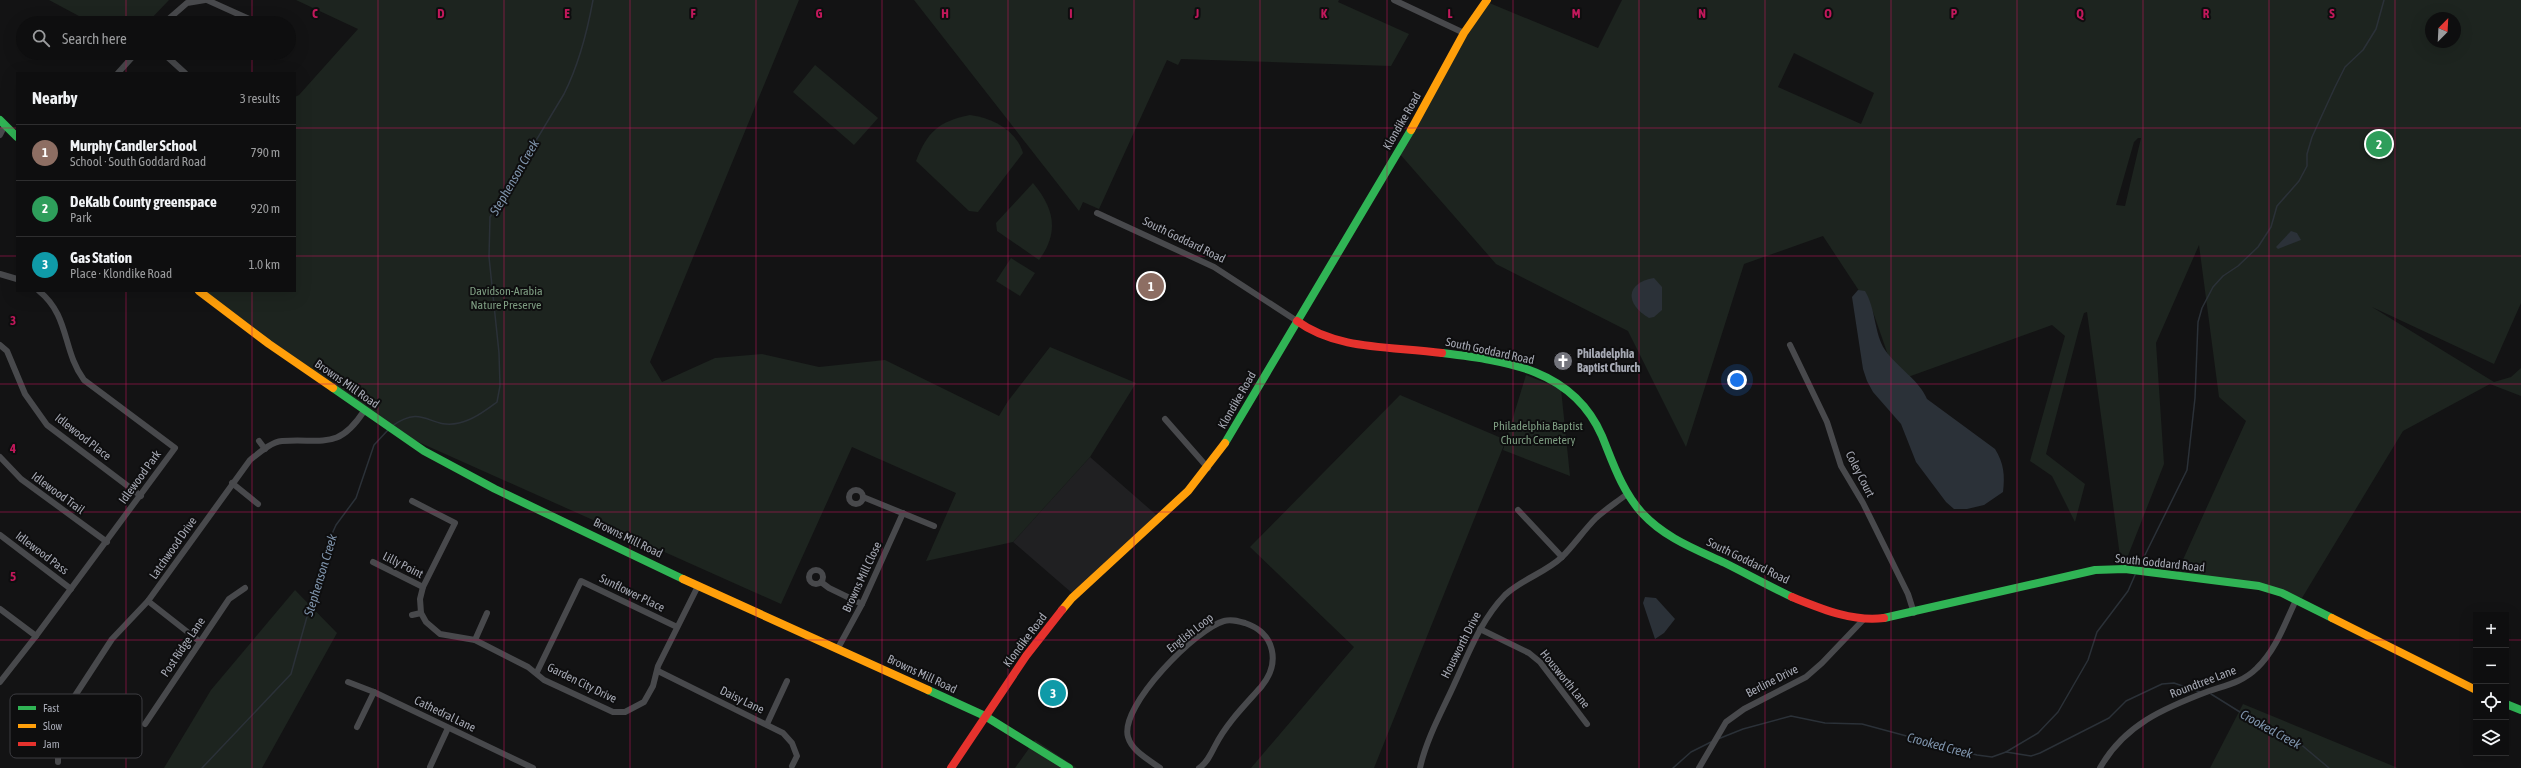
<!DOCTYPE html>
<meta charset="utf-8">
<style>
:root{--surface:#0e0e0f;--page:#171718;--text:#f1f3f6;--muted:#9b9c9e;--line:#2e2e2f;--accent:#0b8043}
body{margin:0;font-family:"Asap Condensed",sans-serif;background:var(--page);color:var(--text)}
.controls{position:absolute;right:12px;bottom:12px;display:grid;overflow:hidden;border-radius:0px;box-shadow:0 4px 16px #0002}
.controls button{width:36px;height:36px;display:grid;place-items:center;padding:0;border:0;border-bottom:1px solid var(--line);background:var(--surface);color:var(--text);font:20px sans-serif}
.compass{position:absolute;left:2425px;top:12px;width:36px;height:36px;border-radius:50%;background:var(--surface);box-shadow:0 4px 16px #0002;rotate:24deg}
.you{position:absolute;left:1737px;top:380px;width:14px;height:14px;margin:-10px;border:3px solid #fff;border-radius:50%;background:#1a73e8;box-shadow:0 0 0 6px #1a73e833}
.badge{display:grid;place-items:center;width:26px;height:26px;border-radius:50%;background:var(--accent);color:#fff;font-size:13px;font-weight:700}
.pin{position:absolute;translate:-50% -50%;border:2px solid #fff;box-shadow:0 1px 4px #0006}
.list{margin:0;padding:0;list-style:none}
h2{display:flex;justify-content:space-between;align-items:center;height:52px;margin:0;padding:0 16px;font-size:17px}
h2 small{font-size:13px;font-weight:400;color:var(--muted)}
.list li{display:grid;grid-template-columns:26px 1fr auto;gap:12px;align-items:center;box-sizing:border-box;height:56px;padding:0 16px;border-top:1px solid var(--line)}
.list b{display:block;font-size:15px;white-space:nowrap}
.list p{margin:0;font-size:13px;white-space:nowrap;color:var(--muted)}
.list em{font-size:13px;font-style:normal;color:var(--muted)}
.icon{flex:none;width:22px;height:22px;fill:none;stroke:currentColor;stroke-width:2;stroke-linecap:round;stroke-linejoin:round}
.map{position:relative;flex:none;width:2521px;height:768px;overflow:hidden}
.search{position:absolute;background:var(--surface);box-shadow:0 4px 16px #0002;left:16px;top:16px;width:280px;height:44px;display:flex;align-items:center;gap:10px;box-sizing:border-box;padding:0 14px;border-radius:22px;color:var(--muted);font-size:15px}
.panel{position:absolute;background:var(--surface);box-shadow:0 4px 16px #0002;left:16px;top:72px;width:280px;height:220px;border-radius:0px}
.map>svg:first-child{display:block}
.built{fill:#202022}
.green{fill:#1d241f;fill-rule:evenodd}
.water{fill:#2b3138}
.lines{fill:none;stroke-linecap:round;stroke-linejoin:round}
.stream{stroke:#2b3138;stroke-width:1.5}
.street{stroke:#48494c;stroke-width:6}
.fast{stroke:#30b455;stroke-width:8}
.slow{stroke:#ff9f0a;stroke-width:8}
.jam{stroke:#e5322d;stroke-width:8}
.grid{fill:none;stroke:#c2185b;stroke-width:1;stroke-opacity:0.55}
.labels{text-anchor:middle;stroke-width:4;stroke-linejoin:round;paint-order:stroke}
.street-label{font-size:12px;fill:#a6a9b4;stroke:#0e0e0f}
.park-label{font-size:12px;fill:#7e9d82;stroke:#0e0e0f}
.poi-label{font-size:12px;font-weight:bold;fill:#a6a9b4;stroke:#0e0e0f;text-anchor:start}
.water-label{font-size:13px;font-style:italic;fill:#7f94ac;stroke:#0e0e0f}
.key{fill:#0e0e0f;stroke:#3c3c41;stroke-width:1}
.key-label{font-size:11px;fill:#a6a9b4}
.grid-label{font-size:13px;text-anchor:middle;font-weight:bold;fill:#c2185b;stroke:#0e0e0f;stroke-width:4;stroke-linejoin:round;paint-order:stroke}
</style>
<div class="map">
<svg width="2521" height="768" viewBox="0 0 2521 768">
<rect width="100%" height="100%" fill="#131314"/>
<polygon class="built" points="1090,457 1161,519 1072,593 1013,542"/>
<g class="green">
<polygon points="49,0 169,0 147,23 92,23"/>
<polygon points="296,0 799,0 650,362 662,382 715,358 762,354 819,367 885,360 999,416 1008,401 1050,347 1136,383 1090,457 1013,542 926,561 956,493 852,447 781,604 396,432 291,358 205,291 295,291 295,97 299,95 358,29"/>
<polygon points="914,0 1339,0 1338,2 1409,34 1391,66 1181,59 1178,65 1167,60 1099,209 1083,202 1079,211"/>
<path d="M1622,0H2521V303L2494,364L2372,307L2494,382L2511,377L2521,368V396L2490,384L2403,431L2302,598L2265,586L2176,575L2246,421L2219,397L2199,245L2156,343L2164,464L2122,571L2087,312L2084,313L2079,329L2046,454L2085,484L2075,522L2052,476L2030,461L2065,336L2052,325L1908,377L1888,355L1873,312L1823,236L1744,264L1686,447L1628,331L1496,264L1399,153L1487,2L1598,48ZM2431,18H2455V42H2431ZM1794,53L1874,93L1861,124L1778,87ZM2138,138H2141L2125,206L2116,205L2134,142Z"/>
<polygon points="815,65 878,118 854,145 793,92"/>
<path d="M970,115C993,118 1016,130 1023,153L978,212L969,211L916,161C927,132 939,121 970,115Z"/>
<path d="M1033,183C1055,209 1059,233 1039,260L997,231L996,223Z"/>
<polygon points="1011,258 1035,273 1020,296 996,281"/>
<polygon points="1526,375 1561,389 1570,476 1503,450"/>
<polygon points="1400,395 1506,440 1374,768 1251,768 1354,647 1250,547"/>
<polygon points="295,590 337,633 262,768 164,768 211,690"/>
<polygon points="2243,704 2398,768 2210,768"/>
<polygon points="1035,740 1077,768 1015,768"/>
</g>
<g class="water">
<polygon points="2291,231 2297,233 2301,240 2278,249 2276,247"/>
<path d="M1654,278L1662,287V310L1654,317L1649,318C1625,304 1625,283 1654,278Z"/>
<path d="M1858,290L1865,291C1876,309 1874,333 1885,350C1897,367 1920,381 1927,399L1995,449C2004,463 2005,476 2003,492L1984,505L1967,509H1954L1946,502L1916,462L1901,424L1873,392L1867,381L1863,369L1852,297Z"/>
<polygon points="1645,597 1656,598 1675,619 1664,633 1655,639 1643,603"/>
</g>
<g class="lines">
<g class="stream">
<path d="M392,426C425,403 429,430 459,423C473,420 486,410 497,402L500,386L499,353L489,257L490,217L564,94C579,64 587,33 593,0"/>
<polyline points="2139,567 2187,470 2195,398 2198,322 2202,308 2213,287 2223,276 2238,266 2258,247 2271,227 2277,206 2299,181 2307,166 2307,154 2312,137 2335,87 2345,67 2363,50 2376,29 2384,0"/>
<polyline points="2211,694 2264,727 2298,742 2329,768"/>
<polyline points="1718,739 1743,729 1791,716 1825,723 1862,724 1977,755 1992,757 2006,752 2031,756 2040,753 2109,718 2126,701 2162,684 2174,683 2200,692"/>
<polyline points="2006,752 2038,733 2058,712 2088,660 2097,632 2128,591 2135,575"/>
<polyline points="202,768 291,674 327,545 336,525 356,498 374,445 388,430"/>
<polyline points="1673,768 1691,752 1711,742"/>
</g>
<g class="street">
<polyline points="207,0 258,23"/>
<polyline points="1394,0 1464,33"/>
<polyline points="164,23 187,3 205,0"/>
<polyline points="163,53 185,73"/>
<polyline points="118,73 136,53"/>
<polyline points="0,135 5,125"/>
<polyline points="1097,213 1214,267 1297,321"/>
<polyline points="0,274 17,279"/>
<polyline points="0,345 7,351 25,394 47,425 141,496"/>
<polyline points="1790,345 1827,422 1841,466 1863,503 1908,594 1914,613"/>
<polyline points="1165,419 1208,468"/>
<polyline points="259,441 265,449"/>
<polyline points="0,457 21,479 107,542"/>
<polyline points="232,483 258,504"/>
<circle cx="856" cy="497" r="7"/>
<polyline points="863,497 934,526"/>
<polyline points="412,501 455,523 423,587 420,599 421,613 426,622 440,634 475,640 528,667 544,680 613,712 625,712 644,702 653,686 658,666 698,586"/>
<polyline points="1518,510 1562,557"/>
<polyline points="0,535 71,589"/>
<polyline points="373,562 423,587"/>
<circle cx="816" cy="577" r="7"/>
<polyline points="821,582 829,588 862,604"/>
<polyline points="148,601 199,641"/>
<path d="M0,609L36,636L175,448L84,380C62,350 70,316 39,291"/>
<polyline points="412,615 421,613"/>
<polyline points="1480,629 1529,653 1540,662 1587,724"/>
<polyline points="475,640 487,613"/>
<polyline points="838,648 862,604 903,513"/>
<polyline points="658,671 783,733 792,743 797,756 792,766"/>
<polyline points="537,672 581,581 677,627"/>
<polyline points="0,682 36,636"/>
<polyline points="348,682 374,692 533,768"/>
<polyline points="145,724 229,599 245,588"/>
<polyline points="767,724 787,681"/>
<polyline points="357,727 374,692"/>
<path d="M58,762V730L65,711L112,639L148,601L250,460C259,453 271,442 282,441C322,438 338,451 364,411"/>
<polyline points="430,767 448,728"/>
<path d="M1160,768C1148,759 1132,751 1128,737C1119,706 1197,628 1224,621C1231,619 1238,621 1245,623C1275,633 1281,663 1261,687C1244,706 1226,724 1215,746C1211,754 1206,764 1199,768"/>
<path d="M1420,768C1426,740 1441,713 1453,687C1468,655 1480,621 1505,595C1522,579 1545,573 1562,557C1574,545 1584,530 1596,518C1606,509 1617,502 1627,494"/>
<polyline points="1699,768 1726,722 1744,709 1806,677 1822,663 1864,619"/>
<path d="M2100,768C2124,725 2164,708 2209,691C2227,685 2243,682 2257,668C2276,650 2285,623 2296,600"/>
</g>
<g class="fast">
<polyline points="0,120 17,137"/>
<path d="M1442,353C1507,361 1573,369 1602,436C1613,463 1622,491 1642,513C1665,538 1695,549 1725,563C1747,574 1769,586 1792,597"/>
<polyline points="333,388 424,451 495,489 683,579"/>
<polyline points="1225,443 1411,130"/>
<polyline points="1884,618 2095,570 2125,569 2259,586 2282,593 2332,618"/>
<polyline points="928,690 985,716 1069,768"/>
<polyline points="2506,704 2521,710"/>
</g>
<g class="slow">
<polyline points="1411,130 1464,33 1487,0"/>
<polyline points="199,291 269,344 333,388"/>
<polyline points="683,579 928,690"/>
<polyline points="1062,610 1072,598 1188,491 1225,443"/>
<polyline points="2332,618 2476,690"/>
</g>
<g class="jam">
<path d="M1297,321C1338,351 1394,346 1442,353"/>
<path d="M1792,597C1822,609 1852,622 1884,618"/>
<polyline points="951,768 1026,656 1062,610"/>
</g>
</g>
<path class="grid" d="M126,0V23M252,0V23M378,0V768M504,0V768M630,0V768M756,0V768M882,0V768M1008,0V768M1134,0V768M1260,0V768M1387,0V768M1513,0V768M1639,0V768M1765,0V768M1891,0V768M2017,0V768M2143,0V768M2269,0V768M2395,0V768M126,53V73M252,53V73M0,128H17M295,128H2521M0,256H17M295,256H2521M126,291V768M252,291V768M0,384H2521M0,512H2521M0,640H2476M2506,640H2521"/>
<defs>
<symbol id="church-disc" viewBox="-11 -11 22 22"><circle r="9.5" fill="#73747c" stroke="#0e0e0f"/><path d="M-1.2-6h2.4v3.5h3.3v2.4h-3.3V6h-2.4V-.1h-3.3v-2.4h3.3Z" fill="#fff"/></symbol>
</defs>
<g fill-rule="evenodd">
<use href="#church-disc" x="1552" y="350" width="22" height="22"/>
</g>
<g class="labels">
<g class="street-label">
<text transform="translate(1402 121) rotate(-60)" y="4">Klondike Road</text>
<text transform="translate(1184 240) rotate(26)" y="4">South Goddard Road</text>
<text transform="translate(1490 351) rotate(12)" y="4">South Goddard Road</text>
<text transform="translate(347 384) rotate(35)" y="4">Browns Mill Road</text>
<text transform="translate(1237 400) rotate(-60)" y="4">Klondike Road</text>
<text transform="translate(83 437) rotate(38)" y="4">Idlewood Place</text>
<text transform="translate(1860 474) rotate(63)" y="4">Coley Court</text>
<text transform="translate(140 477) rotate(-54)" y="4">Idlewood Park</text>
<text transform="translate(58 493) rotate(36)" y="4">Idlewood Trail</text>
<text transform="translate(628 538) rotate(26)" y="4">Browns Mill Road</text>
<text transform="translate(173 548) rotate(-55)" y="4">Latchwood Drive</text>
<text transform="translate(42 553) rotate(37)" y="4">Idlewood Pass</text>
<text transform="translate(1748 561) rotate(26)" y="4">South Goddard Road</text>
<text transform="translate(2160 563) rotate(6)" y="4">South Goddard Road</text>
<text transform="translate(403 565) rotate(27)" y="4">Lilly Point</text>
<text transform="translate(862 577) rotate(-65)" y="4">Browns Mill Close</text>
<text transform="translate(632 593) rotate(26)" y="4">Sunflower Place</text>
<text transform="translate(1190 633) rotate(-38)" y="4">English Loop</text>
<text transform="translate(1025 640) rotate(-53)" y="4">Klondike Road</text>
<text transform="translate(1461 645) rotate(-63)" y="4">Housworth Drive</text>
<text transform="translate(183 647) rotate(-56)" y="4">Post Ridge Lane</text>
<text transform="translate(922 674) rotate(25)" y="4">Browns Mill Road</text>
<text transform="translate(1565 679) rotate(51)" y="4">Housworth Lane</text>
<text transform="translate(1772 681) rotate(-27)" y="4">Berline Drive</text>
<text transform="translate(2203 682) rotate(-21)" y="4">Roundtree Lane</text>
<text transform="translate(582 683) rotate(26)" y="4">Garden City Drive</text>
<text transform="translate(742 700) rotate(26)" y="4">Daisy Lane</text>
<text transform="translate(445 714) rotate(26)" y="4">Cathedral Lane</text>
</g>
<g class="park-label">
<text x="506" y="295">Davidson-Arabia<tspan x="506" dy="14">Nature Preserve</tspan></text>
<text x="1538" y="430">Philadelphia Baptist<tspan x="1538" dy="14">Church Cemetery</tspan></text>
</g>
<g class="poi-label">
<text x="1577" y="358">Philadelphia<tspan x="1577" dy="14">Baptist Church</tspan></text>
</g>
<g class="water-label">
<text transform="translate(514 177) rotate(-60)" y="5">Stephenson Creek</text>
<text transform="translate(320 575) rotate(-73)" y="5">Stephenson Creek</text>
<text transform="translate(2271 729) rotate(29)" y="5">Crooked Creek</text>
<text transform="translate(1940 745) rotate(15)" y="5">Crooked Creek</text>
</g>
</g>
<rect x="10" y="694" width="132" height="64" rx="6" class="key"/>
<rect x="18" y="706" width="18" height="4" fill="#30b455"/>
<rect x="18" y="724" width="18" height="4" fill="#ff9f0a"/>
<rect x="18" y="742" width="18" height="4" fill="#e5322d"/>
<g class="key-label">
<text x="43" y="712">Fast</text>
<text x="43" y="730">Slow</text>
<text x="43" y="748">Jam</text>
</g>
<g class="grid-label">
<text x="315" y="18">C</text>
<text x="441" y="18">D</text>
<text x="567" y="18">E</text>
<text x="693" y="18">F</text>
<text x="819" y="18">G</text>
<text x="945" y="18">H</text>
<text x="1071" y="18">I</text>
<text x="1197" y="18">J</text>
<text x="1324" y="18">K</text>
<text x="1450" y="18">L</text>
<text x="1576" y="18">M</text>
<text x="1702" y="18">N</text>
<text x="1828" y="18">O</text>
<text x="1954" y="18">P</text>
<text x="2080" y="18">Q</text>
<text x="2206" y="18">R</text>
<text x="2332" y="18">S</text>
<text x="13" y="325">3</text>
<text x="13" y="453">4</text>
<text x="13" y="581">5</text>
</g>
</svg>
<div class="controls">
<button>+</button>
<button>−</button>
<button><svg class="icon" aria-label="locate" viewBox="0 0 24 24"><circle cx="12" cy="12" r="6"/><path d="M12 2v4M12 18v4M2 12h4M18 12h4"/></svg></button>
<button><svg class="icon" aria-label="layers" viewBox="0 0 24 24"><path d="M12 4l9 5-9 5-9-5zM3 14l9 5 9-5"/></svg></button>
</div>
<svg class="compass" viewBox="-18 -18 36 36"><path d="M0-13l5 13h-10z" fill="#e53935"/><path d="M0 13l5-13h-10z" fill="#9b9c9e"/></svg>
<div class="you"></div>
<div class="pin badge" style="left:1151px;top:286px;background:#8d6e63">1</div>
<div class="pin badge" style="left:2379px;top:144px;background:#2e9e5b">2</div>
<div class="pin badge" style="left:1053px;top:693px;background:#0f9aa8">3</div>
<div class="search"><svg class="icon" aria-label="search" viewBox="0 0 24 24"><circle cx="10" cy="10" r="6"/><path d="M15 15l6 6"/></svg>Search here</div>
<section class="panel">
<h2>Nearby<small>3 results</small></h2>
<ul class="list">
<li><span class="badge" style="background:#8d6e63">1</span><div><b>Murphy Candler School</b><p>School · South Goddard Road</p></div><em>790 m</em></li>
<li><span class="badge" style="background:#2e9e5b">2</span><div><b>DeKalb County greenspace</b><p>Park</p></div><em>920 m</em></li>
<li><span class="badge" style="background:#0f9aa8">3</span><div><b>Gas Station</b><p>Place · Klondike Road</p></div><em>1.0 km</em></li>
</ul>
</section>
</div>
